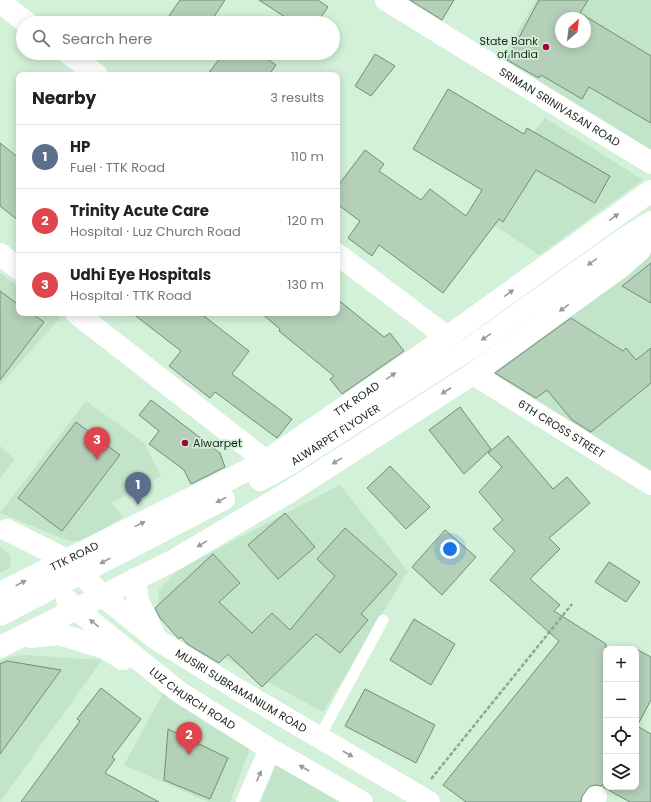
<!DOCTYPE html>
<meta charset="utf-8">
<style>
:root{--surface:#fff;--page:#f2f2f2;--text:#222;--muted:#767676;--line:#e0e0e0;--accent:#0f766e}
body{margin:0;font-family:Poppins,sans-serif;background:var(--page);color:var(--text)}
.controls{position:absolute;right:12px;bottom:12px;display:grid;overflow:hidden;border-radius:8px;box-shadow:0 2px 10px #0003}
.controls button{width:36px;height:36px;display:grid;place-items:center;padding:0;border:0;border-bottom:1px solid var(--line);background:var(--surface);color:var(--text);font:20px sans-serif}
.compass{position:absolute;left:555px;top:12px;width:36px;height:36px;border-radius:50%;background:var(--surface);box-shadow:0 2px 10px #0003;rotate:28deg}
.you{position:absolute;left:450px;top:549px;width:14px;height:14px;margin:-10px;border:3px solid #fff;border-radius:50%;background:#1a73e8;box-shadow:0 0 0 6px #1a73e833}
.badge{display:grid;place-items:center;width:26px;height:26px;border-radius:50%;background:var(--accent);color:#fff;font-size:13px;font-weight:700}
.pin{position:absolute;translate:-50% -33px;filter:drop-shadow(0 1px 2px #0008)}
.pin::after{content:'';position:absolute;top:21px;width:14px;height:12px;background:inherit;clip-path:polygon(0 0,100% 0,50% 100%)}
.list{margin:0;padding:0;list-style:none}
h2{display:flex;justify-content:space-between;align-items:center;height:52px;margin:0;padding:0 16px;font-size:17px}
h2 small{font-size:13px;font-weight:400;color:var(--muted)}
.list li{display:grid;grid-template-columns:26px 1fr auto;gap:12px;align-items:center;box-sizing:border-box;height:64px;padding:0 16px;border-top:1px solid var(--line)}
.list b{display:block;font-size:15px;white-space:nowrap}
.list p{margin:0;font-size:13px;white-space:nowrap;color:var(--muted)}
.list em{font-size:13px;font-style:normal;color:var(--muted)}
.icon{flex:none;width:22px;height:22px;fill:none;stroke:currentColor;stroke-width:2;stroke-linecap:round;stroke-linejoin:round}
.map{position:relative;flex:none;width:651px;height:802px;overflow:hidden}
.search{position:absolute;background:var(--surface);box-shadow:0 2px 10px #0003;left:16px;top:16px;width:324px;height:44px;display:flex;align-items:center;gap:10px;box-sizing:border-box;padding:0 14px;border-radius:22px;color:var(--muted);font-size:15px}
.panel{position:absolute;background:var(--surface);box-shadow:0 2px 10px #0003;left:16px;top:72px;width:324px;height:244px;border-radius:8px}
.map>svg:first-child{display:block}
.built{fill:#c2e4c8;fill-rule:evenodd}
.building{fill:#b4d0b9;stroke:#738d77;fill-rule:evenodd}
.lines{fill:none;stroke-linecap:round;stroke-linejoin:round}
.path{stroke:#90a694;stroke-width:2.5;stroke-dasharray:4 2;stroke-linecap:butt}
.lane{stroke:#fff;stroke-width:11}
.street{stroke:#fff;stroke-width:22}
.secondary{stroke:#fff;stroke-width:22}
.oneway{fill:#989c98}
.poi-dot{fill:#a00242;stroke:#d3f0d8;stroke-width:1.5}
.labels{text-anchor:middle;stroke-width:3.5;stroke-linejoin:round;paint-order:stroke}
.poi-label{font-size:11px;fill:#19231b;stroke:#d3f0d8;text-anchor:end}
.street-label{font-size:11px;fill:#19231b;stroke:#d3f0d8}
</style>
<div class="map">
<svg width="651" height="802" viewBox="0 0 651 802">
<rect width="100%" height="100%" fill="#d3f0d8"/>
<g class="built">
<path d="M536,0H651V150L498,64ZM561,18H585V42H561Z"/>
<polygon points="545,118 643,180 539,255 471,210"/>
<polygon points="651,252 651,471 497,377 497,363 627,277"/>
<polygon points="0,273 19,287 19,313 53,313 60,318 0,385"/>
<polygon points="86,401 144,443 161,476 111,503 123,516 86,541 69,541 0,513"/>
<polygon points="0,446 15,459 0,478"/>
<polygon points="340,485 408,571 323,712 175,631 158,606 159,590 178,570"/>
<polygon points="0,547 10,555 11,567 0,573"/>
<polygon points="25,655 102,660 0,802 0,661 12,656"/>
<polygon points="163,693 251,745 230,802 208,802 124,765"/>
<polygon points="304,763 375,802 261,802 276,764"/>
</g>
<g class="building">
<polygon points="180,0 225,0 210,23 164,23"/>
<polygon points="259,0 318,0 328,7 317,23 294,23"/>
<polygon points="410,0 454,0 442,20"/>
<path d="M539,0H588L580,13L651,56V123L589,87L582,99L541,75L539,78L507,60ZM561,18H585V42H561Z"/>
<polygon points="224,53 259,53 276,65 269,75 207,75"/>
<polygon points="375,54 395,66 371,96 355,86"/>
<polygon points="448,89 524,134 527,128 610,176 595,203 536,170 503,222 499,219 443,293 379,245 372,256 348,238 360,221 337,204 337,187 365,150 384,164 379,171 421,200 430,189 466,216 482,190 413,149"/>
<polygon points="0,143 19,158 19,221 0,206"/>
<polygon points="651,263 651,303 622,286"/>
<polygon points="0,291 19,305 19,313 31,313 44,322 0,380"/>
<polygon points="337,299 384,337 390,333 404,351 342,394 330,379 334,376 279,331 280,329 261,313 337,313"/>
<polygon points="132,313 200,313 249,351 232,374 292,419 277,438 215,392 210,398 169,366 181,351"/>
<polygon points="571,318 623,351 626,348 636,360 651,348 651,383 591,432 572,420 547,390 536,398 495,373"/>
<polygon points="151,400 220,453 225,467 191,484 184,470 149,444 159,431 139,415"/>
<polygon points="460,407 491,449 464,474 429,430"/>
<polygon points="76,422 120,455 62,531 18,498"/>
<polygon points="508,436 553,489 567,477 590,503 549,538 560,549 530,579 560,605 554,611 606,644 606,780 602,786 596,785 590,786 582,796 581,802 466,802 443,785 559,641 490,580 515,551 493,529 503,520 479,492 502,467 488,453"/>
<polygon points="390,466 430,507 406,529 367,488"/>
<polygon points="285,513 315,547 278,579 248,545"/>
<polygon points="345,528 397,574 361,614 368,620 340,653 316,634 262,687 228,654 219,663 187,644 181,637 179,639 160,618 155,608 213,554 240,583 219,602 252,633 272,613 290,630 335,576 317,559"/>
<polygon points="445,530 476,557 442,595 412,567"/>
<polygon points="609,562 640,582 626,602 595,582"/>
<polygon points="414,619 455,644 431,685 390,660"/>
<polygon points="636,649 651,657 651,700 637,726 651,734 651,802 630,802 603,787 636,787"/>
<polygon points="7,661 61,670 0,754 0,664"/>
<polygon points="101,688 141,719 112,757 115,759 105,773 159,802 21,802 80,721 77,719"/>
<polygon points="365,689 435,725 416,763 345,726"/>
<polygon points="168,729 228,758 210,799 164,780"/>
</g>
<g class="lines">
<polyline class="path" points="431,779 572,604"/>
<polyline class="lane" points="319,738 383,620"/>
<g class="street">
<path id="s1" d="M386,0L651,163"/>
<polyline points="0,2 27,23"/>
<polyline points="68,53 97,75"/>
<polyline points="0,254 19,269"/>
<polyline points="337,254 447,337"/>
<polyline points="76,313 266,461"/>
<path id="s2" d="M473,374L651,484"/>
<polyline points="593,802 596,797"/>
</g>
<g class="secondary">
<path id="s3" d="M260,480L288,465L469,349L624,239L651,222"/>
<path id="s4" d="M7,530L67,560L104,597L156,639L237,689L429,802"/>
<polyline points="135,579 138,601 154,634"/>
<path id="s5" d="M0,593L266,461L447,337L651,191"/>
<path id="s6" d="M67,600L76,609L179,692L270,749L362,802"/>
<polyline points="0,615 224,499"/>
<polyline points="30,637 59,634 105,648 123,659"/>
<polyline points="0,647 176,559 289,492 473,374 623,265 640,250 651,225"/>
<polyline points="247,802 270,749"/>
</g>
</g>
<defs><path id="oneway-solid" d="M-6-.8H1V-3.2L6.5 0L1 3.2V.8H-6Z"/></defs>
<g class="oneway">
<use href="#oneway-solid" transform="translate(614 217) rotate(-36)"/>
<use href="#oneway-solid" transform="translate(592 262) rotate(145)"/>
<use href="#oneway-solid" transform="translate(509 293) rotate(-36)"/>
<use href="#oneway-solid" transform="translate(564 308) rotate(144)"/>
<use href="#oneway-solid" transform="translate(486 337) rotate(145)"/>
<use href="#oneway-solid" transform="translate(391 376) rotate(-34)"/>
<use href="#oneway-solid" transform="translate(446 391) rotate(147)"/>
<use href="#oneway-solid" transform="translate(337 461) rotate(148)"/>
<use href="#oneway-solid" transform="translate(221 500) rotate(152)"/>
<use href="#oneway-solid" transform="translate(140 524) rotate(-26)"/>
<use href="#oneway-solid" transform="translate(202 544) rotate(149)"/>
<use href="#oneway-solid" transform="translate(105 561) rotate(152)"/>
<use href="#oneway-solid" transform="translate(21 583) rotate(-27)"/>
<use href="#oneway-solid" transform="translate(94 623) rotate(-141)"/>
<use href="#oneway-solid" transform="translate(348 754) rotate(30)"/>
<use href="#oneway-solid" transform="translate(304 768) rotate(-150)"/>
<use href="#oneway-solid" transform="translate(259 776) rotate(-67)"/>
</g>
<g class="poi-dot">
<circle cx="546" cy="47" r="4"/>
<circle cx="185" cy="443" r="4"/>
</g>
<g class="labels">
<g class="poi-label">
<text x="538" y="45">State Bank<tspan x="538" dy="13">of India</tspan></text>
<text x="193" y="447" text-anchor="start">Alwarpet</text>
</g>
<g class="street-label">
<text dy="4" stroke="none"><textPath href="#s1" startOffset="204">SRIMAN SRINIVASAN ROAD</textPath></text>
<text dy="4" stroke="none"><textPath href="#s5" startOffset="407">TTK ROAD</textPath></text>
<text dy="4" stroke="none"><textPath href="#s2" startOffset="104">6TH CROSS STREET</textPath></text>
<text dy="4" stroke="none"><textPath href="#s3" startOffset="88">ALWARPET FLYOVER</textPath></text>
<text dy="4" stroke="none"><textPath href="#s5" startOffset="83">TTK ROAD</textPath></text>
<text dy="4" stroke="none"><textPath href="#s4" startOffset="286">MUSIRI SUBRAMANIUM ROAD</textPath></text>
<text dy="4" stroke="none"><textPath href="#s6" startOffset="160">LUZ CHURCH ROAD</textPath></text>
</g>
</g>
</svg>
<div class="controls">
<button>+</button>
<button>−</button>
<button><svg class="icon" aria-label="locate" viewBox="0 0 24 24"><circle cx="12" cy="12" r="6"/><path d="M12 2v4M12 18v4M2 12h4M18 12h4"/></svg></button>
<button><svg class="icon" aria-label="layers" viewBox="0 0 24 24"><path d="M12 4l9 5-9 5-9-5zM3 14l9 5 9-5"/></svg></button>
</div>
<svg class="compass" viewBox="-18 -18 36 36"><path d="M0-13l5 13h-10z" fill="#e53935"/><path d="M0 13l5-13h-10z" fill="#767676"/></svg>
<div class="you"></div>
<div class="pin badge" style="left:138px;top:505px;background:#5c6f8a">1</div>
<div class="pin badge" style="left:189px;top:755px;background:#e0444e">2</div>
<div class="pin badge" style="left:97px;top:460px;background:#e0444e">3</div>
<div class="search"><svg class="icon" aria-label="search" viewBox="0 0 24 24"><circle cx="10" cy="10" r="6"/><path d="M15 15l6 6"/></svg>Search here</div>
<section class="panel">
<h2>Nearby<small>3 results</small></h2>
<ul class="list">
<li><span class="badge" style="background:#5c6f8a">1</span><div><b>HP</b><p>Fuel · TTK Road</p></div><em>110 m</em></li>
<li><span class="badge" style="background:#e0444e">2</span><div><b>Trinity Acute Care</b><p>Hospital · Luz Church Road</p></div><em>120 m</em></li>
<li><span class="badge" style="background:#e0444e">3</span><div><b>Udhi Eye Hospitals</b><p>Hospital · TTK Road</p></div><em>130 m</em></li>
</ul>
</section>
</div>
